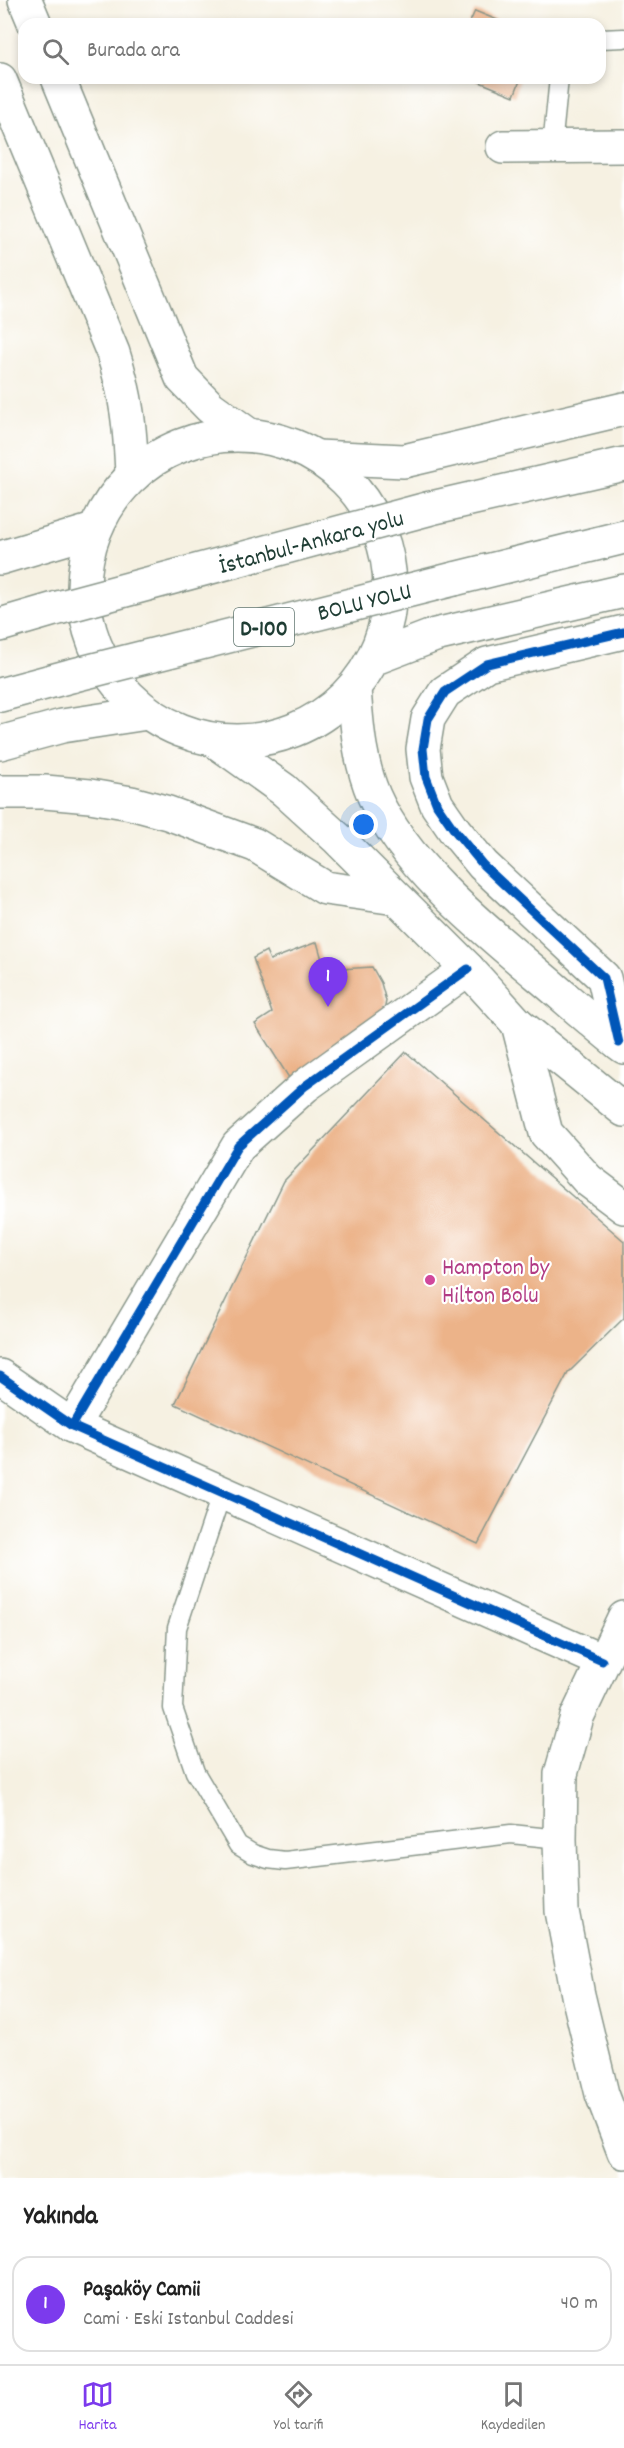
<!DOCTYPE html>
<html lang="tr">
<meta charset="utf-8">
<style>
:root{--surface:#fff;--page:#f6f6f6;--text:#222;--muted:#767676;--line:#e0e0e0;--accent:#7c3aed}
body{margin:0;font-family:Dekko,sans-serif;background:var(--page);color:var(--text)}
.you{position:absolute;left:364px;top:825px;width:21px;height:21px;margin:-15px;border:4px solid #fff;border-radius:50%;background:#1a73e8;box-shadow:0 0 0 9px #1a73e833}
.badge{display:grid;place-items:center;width:39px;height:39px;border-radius:50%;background:var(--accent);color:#fff;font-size:20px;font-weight:700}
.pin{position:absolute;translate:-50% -50px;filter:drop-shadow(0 2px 3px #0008)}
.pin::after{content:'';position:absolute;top:32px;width:21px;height:18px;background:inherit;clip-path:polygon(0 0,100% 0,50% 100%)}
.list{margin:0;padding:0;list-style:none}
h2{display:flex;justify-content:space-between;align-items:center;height:78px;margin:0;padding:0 24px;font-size:26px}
h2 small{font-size:20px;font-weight:400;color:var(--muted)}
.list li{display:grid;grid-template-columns:39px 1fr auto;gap:18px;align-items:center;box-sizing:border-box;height:96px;margin:0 12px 12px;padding:0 12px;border:2px solid var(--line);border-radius:18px}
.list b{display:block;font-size:22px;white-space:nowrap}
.list p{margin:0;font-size:20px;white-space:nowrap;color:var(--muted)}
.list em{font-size:20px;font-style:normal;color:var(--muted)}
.icon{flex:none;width:33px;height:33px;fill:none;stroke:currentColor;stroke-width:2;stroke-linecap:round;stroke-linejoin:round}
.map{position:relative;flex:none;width:624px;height:2178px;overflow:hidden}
.search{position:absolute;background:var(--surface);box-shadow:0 3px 9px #0003;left:18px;right:18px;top:18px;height:66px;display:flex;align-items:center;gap:15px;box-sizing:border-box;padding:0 21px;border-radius:18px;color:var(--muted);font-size:22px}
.sheet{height:186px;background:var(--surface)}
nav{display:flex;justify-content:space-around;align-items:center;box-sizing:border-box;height:84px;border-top:2px solid var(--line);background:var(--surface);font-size:16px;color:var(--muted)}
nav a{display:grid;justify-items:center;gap:3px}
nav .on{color:var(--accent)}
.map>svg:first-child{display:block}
.building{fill:#ecb389}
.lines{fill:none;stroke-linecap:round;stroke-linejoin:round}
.lane-casing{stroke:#8a978b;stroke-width:21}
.street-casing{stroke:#8a978b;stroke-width:36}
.secondary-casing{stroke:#8a978b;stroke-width:36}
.highway-casing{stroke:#8a978b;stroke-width:36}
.lane{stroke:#fff;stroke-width:18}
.street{stroke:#fff;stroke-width:33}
.secondary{stroke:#fff;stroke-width:33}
.highway{stroke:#fff;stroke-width:33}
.highway-bridge-casing{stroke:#8a978b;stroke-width:36;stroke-linecap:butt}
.highway-bridge{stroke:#fff;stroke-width:33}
.cycleway-casing{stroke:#fff;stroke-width:13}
.cycleway{stroke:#0057b8;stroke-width:9}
.hotel-dot{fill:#d1479c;stroke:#fff;stroke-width:2}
.labels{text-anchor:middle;stroke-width:4.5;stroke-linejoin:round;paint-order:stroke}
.shield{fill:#fff;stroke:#627771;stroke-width:1.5}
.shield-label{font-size:22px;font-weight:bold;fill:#1f3d34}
.street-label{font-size:24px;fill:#1f3d34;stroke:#fff}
.hotel-label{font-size:24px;fill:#b23c85;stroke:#fff;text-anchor:start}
</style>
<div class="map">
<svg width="624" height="2178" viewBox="0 0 624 2178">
<rect width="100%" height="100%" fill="#fff"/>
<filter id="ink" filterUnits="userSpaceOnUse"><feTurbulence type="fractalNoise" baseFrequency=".0167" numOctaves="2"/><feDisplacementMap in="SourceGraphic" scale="12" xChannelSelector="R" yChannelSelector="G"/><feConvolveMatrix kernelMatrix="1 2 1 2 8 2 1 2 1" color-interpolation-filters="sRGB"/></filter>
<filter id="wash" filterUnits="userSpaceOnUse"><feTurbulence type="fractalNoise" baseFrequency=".008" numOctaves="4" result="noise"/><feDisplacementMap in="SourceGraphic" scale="24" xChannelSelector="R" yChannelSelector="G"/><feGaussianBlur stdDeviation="1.35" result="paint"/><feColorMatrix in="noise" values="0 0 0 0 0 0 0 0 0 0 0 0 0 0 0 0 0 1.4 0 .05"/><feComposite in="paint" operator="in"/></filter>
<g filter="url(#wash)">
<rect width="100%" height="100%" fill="#f6f1e2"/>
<g id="blocks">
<g class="building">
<polygon points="475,11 507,24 469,24"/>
<polygon points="470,78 521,78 514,96"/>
<polygon points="317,942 325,970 372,967 381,983 386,1001 383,1017 291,1081 255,1024 272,1013 253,958 266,951 270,960"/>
<polygon points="406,1052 624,1241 624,1318 568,1373 478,1544 175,1404 284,1181"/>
</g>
</g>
</g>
<g filter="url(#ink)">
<use href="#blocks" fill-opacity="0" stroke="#8a978b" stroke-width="1.5"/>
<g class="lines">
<defs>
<g id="lane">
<polyline points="600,39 624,38"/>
<polyline points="552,147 559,78"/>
<polyline points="222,1492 177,1628 173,1708 195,1772 238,1845 253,1854 268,1859 285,1861 511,1834 560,1839"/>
</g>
<g id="street">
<polyline points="503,147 624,146"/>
<polyline points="0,792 45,792 90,796 131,803 168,813 255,845 325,888 396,898"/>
<polyline points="518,1024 546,1133 588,1180 624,1207"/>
<polyline points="619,1043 604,978 483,865 455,831 437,805 426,777 423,749 428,719 445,692 487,664 624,632"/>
<polyline points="0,1376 72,1426 602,1661"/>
<polyline points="72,1426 238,1146 305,1086 468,969"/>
<polyline points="624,1618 577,1717 561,1774 560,1839 562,1911 578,1995 602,2094 624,2152"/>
</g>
<g id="secondary">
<path d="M354,689C357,726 359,761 374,796C404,864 480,926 537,974C566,998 594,1024 624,1047"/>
<polyline points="214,740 284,790 338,839 468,969 518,1024 624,1110"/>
</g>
<g id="highway">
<polyline points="25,0 35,24"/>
<polyline points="58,78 182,378 210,407 249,435"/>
<path d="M0,80L113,353C127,396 130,428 132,474"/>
<circle cx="237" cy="588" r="153"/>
<polyline points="317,457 404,461 624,409"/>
<polyline points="431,508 624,464"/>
<polyline points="0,558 94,530"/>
<polyline points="454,579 624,537"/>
<polyline points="0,625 58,608"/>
<polyline points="375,658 435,635 624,591"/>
<polyline points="0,695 74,675"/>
<polyline points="0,743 62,726 147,713"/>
</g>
</defs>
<use href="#lane" class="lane-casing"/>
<use href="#street" class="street-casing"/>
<use href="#secondary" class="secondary-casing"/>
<use href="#highway" class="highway-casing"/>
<use href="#lane" class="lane"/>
<use href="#street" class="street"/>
<use href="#secondary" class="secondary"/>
<use href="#highway" class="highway"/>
<defs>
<g id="highway-bridge">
<polyline points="58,608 431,508"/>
<polyline points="74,675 454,579"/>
</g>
</defs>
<use href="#highway-bridge" class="highway-bridge-casing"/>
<use href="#highway-bridge" class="highway-bridge"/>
<defs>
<g id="cycleway">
<polyline points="619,1043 604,978 483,865 455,831 437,805 426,777 423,749 428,719 445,692 487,664 624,632"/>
<polyline points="0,1376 72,1426 602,1661"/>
<polyline points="72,1426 238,1146 305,1086 468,969"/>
</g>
</defs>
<use href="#cycleway" class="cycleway-casing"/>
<use href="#cycleway" class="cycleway"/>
</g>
</g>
<circle class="hotel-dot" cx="430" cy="1280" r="6"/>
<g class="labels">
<rect class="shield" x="234" y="608" width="60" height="38" rx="4.5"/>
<g class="shield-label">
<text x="264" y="635">D-100</text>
</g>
<g class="street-label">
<text transform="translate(311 541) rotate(-15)" y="8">İstanbul-Ankara yolu</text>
<text transform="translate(364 601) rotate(-14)" y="8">BOLU YOLU</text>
</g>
<g class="hotel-label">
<text x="442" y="1274">Hampton by<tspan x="442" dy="28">Hilton Bolu</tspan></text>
</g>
</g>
</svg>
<div class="you"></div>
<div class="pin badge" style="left:328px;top:1007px">1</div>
<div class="search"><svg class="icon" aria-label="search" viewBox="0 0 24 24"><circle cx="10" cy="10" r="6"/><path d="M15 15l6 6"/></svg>Burada ara</div>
</div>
<section class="sheet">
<h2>Yakında<small></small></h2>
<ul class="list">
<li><span class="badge">1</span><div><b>Paşaköy Camii</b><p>Cami · Eski Istanbul Caddesi</p></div><em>40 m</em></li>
</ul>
</section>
<nav>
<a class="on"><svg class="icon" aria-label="map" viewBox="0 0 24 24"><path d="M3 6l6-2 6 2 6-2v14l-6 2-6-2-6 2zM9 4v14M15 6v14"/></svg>Harita</a>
<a><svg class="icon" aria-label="directions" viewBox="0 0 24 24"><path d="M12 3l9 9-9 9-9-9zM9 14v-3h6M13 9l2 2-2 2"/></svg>Yol tarifi</a>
<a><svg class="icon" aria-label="saved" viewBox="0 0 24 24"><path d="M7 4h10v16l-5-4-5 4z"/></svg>Kaydedilen</a>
</nav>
